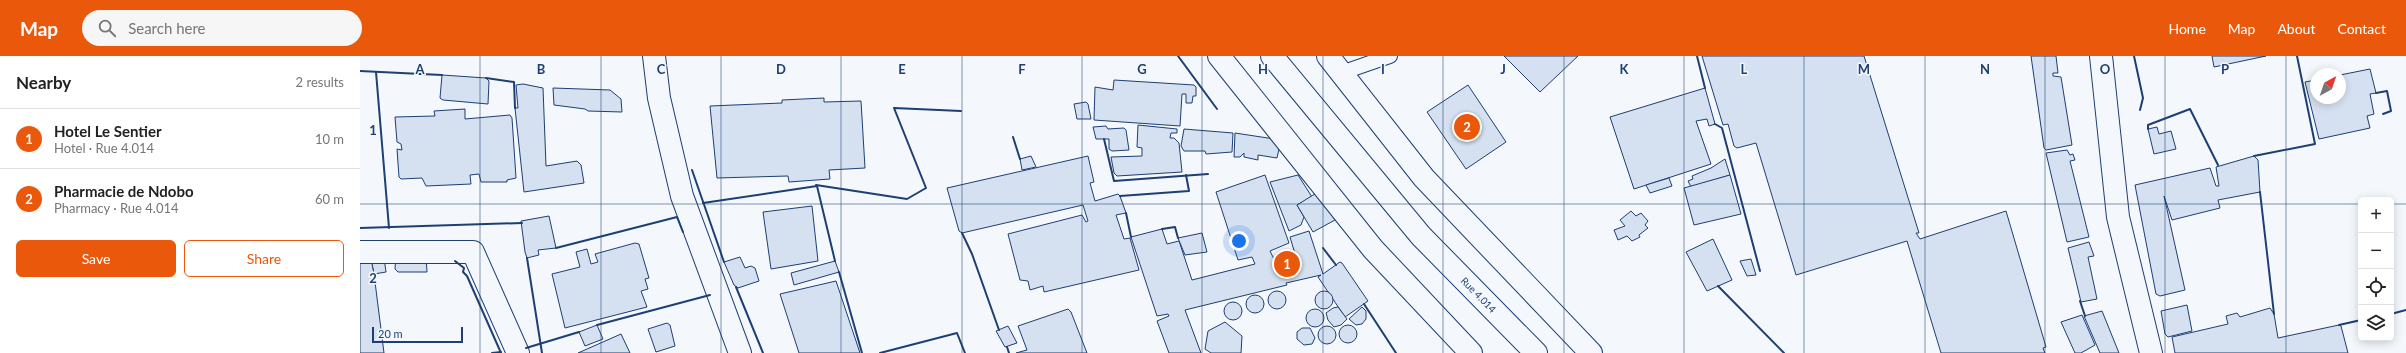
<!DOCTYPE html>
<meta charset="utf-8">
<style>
:root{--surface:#fff;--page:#f6f6f6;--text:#222;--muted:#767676;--line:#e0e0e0;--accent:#ea580c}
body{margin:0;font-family:Lato,sans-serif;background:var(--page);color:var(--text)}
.controls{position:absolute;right:12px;bottom:12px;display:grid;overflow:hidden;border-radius:6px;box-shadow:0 2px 10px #0003}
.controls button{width:36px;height:36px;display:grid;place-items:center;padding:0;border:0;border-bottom:1px solid var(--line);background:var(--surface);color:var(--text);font:20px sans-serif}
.compass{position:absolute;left:1950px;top:12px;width:36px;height:36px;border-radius:50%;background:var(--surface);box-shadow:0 2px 10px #0003;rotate:40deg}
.scale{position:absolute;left:12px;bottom:10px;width:91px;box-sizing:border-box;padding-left:4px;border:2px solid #1d3f73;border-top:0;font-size:11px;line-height:14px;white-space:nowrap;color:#1d3f73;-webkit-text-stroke:3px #f4f7fb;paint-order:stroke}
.you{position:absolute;left:879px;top:185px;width:14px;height:14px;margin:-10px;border:3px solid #fff;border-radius:50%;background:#1a73e8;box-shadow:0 0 0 6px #1a73e833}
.badge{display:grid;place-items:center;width:26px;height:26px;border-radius:50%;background:var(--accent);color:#fff;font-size:13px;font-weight:700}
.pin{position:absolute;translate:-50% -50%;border:2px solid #fff;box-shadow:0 1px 4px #0006}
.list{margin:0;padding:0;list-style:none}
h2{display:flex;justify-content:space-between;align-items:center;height:52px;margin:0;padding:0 16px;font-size:17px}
h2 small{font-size:13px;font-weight:400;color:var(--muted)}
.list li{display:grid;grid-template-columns:26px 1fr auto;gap:12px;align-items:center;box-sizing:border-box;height:60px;padding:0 16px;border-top:1px solid var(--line)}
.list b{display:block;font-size:15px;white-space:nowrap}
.list p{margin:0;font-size:13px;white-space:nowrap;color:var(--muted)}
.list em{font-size:13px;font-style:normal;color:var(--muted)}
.actions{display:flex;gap:8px;padding:12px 16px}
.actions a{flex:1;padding:9px 0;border:1px solid var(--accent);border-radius:6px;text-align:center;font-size:14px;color:var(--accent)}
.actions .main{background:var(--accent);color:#fff}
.icon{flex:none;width:22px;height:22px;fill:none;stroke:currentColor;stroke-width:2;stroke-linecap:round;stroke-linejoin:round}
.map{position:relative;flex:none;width:2046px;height:297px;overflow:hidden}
header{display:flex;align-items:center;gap:24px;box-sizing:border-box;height:56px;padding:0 20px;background:var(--accent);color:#fff}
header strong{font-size:19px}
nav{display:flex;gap:22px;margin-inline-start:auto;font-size:14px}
.search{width:280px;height:36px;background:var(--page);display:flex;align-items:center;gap:10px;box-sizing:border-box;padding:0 14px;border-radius:22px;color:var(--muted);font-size:15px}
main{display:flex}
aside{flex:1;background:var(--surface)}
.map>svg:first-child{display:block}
.building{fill:#d5e0f0;stroke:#1d3f73}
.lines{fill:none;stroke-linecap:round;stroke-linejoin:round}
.service-casing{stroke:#1d3f73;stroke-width:16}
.minor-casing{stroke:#1d3f73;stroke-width:24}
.secondary-casing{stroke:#1d3f73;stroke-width:24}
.trunk-casing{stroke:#1d3f73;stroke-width:24}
.service{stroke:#f4f7fb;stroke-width:14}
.minor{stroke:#f4f7fb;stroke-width:22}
.secondary{stroke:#f4f7fb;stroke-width:22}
.trunk{stroke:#f4f7fb;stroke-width:22}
.wall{stroke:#1d3f73;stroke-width:2}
.grid{fill:none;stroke:#1d3f73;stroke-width:1;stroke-opacity:0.55}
.labels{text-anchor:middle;stroke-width:3;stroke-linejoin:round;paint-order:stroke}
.street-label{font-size:10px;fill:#1d3f73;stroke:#f4f7fb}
.grid-label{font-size:13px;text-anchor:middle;font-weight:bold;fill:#1d3f73;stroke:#f4f7fb;stroke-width:3;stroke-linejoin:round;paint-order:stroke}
</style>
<header>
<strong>Map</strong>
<div class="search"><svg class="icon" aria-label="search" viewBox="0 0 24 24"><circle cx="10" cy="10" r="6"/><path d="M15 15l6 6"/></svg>Search here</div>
<nav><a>Home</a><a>Map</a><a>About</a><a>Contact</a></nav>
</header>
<main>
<aside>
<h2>Nearby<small>2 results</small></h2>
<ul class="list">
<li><span class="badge">1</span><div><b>Hotel Le Sentier</b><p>Hotel · Rue 4.014</p></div><em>10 m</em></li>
<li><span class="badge">2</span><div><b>Pharmacie de Ndobo</b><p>Pharmacy · Rue 4.014</p></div><em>60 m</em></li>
</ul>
<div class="actions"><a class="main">Save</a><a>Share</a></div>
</aside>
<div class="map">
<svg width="2046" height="297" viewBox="0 0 2046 297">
<rect width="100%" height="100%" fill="#f4f7fb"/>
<g class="building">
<polygon points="1144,0 1218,0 1180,36"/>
<polygon points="1342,0 1504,0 1559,177 1556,177 1560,183 1646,155 1686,291 1683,292 1685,297 1581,297 1547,185 1436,219 1396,87 1377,92 1374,90 1368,68 1363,69"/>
<polygon points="1671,0 1696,0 1698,17 1693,17 1693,20 1701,21 1712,89 1686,94 1684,92"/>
<polygon points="1852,0 1906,0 1854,11"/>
<polygon points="2010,13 2016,37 2010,38 2014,58 2007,60 2010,72 1959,83 1945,26 1956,24 1956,42 1980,42 1980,19"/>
<polygon points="82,19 126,22 129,25 128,48 83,44 80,42"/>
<polygon points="754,24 834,29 836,31 836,40 833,40 832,47 826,47 826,38 822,38 820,70 734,64 735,31 753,34"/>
<polygon points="163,28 183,32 186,110 217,105 221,109 224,127 164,136 155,52 158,52 156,29"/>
<polygon points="1108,29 1146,86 1106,113 1067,56"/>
<polygon points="193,32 250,34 261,43 262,56 228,55 225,53 194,49"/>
<polygon points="1345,32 1355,68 1349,70 1347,63 1336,65 1351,108 1274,133 1250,61"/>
<polygon points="464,42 464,46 501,45 505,112 469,114 470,123 429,126 428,120 357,122 350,50 422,47 422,44"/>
<polygon points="726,46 728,48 731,63 717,63 714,48"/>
<polygon points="105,53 105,63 150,59 152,62 156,122 147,124 147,126 121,126 119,118 110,119 111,128 66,130 62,122 41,123 39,121 37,93 42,94 41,88 37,86 35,61 75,60 74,55"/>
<polygon points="778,69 817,73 817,77 811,77 810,82 814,82 819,87 822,116 757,120 754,117 751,101 782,100 782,92 777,91"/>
<polygon points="746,70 748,73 764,72 766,74 769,94 752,95 749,93 749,83 736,83 733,71"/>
<polygon points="1797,71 1799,78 1811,75 1816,93 1794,98 1788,73"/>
<polygon points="824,73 873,77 872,96 846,98 845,95 824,95 821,90"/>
<polygon points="875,77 921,84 917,102 898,99 898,104 884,101 884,97 880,101 874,101"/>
<polygon points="1707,94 1710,99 1713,98 1715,104 1710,105 1729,181 1707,186 1686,97"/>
<polygon points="671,100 676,111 662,114 660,103"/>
<polygon points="728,100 734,126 730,127 735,145 758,138 760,140 766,157 756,159 764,183 770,182 779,214 684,236 683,230 670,234 668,225 660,224 648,178 722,159 726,166 728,165 723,149 602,177 599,175 587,132"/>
<polygon points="1894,100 1898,104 1900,136 1858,144 1860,152 1812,164 1804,140 1825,234 1800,240 1796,238 1775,129 1850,112 1856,130 1859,130 1856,111"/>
<polygon points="1365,103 1370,119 1331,131 1328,125 1333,123 1332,120 1351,112"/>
<polygon points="905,119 929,187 910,195 914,203 935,198 930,181 949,175 963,218 980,206 982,207 1008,245 985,261 958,221 961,219 926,227 927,229 825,254 841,297 809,297 797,265 809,260 808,258 797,260 771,181 802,173 807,188 819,185 832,224 895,208 892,201 878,204 856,136"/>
<polygon points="938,119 952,141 937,149 944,161 941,169 929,175 910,126"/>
<polygon points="1370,119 1381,158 1334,169 1324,132"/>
<polygon points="1309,122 1312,130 1290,137 1286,129"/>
<polygon points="958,136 975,164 953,176 937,149"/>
<polygon points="452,150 458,205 411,213 403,156"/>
<polygon points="1271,155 1276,160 1281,157 1288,165 1285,169 1288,172 1279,179 1280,181 1272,185 1267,180 1258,184 1254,174 1265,170 1260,164"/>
<polygon points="189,160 196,192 178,194 179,199 167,202 165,196 161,165"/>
<polygon points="842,177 847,196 825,199 818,182"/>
<polygon points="1353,183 1372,224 1347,235 1326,196"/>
<polygon points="1729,186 1734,200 1728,201 1737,243 1721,246 1708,192"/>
<polygon points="275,187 279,188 289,222 285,223 288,233 281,235 287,251 205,272 192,218 220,211 216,196 227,193 231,208 238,206 235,198"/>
<polygon points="36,198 66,200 67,216 38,216 35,213"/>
<polygon points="380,201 385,212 391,210 395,212 399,225 378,232 374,229 364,206"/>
<polygon points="24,202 26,216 14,218 11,203"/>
<polygon points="11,203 14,218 24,297 0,297 0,204"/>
<polygon points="1391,203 1396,219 1387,220 1380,205"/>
<polygon points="475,205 479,216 434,229 431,217"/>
<polygon points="476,225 500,297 439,297 420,238"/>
<circle cx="917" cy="244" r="9"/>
<circle cx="964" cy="244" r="9"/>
<circle cx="895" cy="248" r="9"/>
<circle cx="873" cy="255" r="9"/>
<polygon points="1827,249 1832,275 1808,281 1805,278 1801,255"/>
<polygon points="978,251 987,263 981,269 974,271 968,264 966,257 973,252"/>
<polygon points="1002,251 1006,255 1006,263 1002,268 996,269 989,263"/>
<polygon points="1910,252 1914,258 1918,282 1979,269 1981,270 1988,297 1815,297 1812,281 1868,268 1866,260 1877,257 1880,261"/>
<circle cx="955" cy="262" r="9"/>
<polygon points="708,253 711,256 727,297 656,297 667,294 658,270"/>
<polygon points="1742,255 1759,297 1740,297 1724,260"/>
<polygon points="1722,259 1735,289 1721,297 1715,297 1701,266"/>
<polygon points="865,266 882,280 881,297 851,297 845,293 848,275"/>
<polygon points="307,267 310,269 315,290 296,296 288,273"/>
<circle cx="988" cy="278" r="9"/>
<polygon points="237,269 243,283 225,290 219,276"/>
<polygon points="648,270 657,287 645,291 636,275"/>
<circle cx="967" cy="279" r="9"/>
<polygon points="942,272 950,272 955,282 952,288 944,289 937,283 937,276"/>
<polygon points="261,278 270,297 218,297"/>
</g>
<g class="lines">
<defs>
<polyline id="service" points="981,17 1030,0"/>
<g id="minor">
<polyline points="294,0 299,42 322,140 380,297"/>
<polyline points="1741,0 1758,161 1791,297"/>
<polyline points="0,196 113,196 158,297"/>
</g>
<g id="secondary">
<polyline points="859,0 1013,193 1111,297"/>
<polyline points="968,0 1064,122 1231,297"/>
</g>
<g id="trunk">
<path id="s1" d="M912,0L1061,180L1176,297"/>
</g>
</defs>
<use href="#service" class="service-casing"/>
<use href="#minor" class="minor-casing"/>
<use href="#secondary" class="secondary-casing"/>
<use href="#trunk" class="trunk-casing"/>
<use href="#service" class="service"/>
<use href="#minor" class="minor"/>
<use href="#secondary" class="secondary"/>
<use href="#trunk" class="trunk"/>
<g class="wall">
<polyline points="818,0 857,53"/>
<polyline points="1337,0 1345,32"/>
<polyline points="1774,0 1783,42 1780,54"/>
<polyline points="0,15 82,19"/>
<polyline points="16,16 29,172"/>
<polyline points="126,22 154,26 155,52"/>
<polyline points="2016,37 2027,35 2031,55 2023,58"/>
<polyline points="1355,68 1362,72 1400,215"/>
<polyline points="1788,73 1788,69 1830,53 1858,109"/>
<polyline points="653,81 660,103"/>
<polyline points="744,83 754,125 848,118"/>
<polyline points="1894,100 1955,88 1937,0"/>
<polyline points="332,114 364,206"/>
<polyline points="456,129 547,143 566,132 534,52 601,55"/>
<polyline points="1900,136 1914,258"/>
<polyline points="760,140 829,135 826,119"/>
<polyline points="343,147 457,130 475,205"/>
<polyline points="766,157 771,181"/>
<polyline points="0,172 162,167"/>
<polyline points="802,173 815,171 818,182"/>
<polyline points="602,177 612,198 639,274"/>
<polyline points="196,192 317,161 323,176"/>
<polyline points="963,192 976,209"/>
<polyline points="167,202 182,297"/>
<polyline points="95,205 104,212 103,216 107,220 141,297"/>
<polyline points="479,216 502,297"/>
<polyline points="1358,230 1424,297"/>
<polyline points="376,231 403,297"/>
<polyline points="1720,245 1725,260"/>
<polyline points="1004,248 1036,297"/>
<polyline points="2031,258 2046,254"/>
<polyline points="237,269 350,239"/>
<polyline points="1979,269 2001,264"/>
<polyline points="647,291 649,297"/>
<polyline points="166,292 219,276"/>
<polyline points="132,297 141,296"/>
<polyline points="520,297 597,277 605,297"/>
</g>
</g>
<path class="grid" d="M120,0V297M241,0V297M361,0V297M481,0V297M602,0V297M722,0V297M842,0V297M963,0V297M1083,0V297M1204,0V297M1324,0V297M1444,0V297M1565,0V297M1685,0V297M1805,0V297M1926,0V297M0,148H2001M2031,148H2046"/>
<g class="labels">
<g class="street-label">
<text dy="4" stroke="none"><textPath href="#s1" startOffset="316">Rue 4.014</textPath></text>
</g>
</g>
<g class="grid-label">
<text x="60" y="18">A</text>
<text x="181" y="18">B</text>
<text x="301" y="18">C</text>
<text x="421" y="18">D</text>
<text x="542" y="18">E</text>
<text x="662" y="18">F</text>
<text x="782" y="18">G</text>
<text x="903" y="18">H</text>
<text x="1023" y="18">I</text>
<text x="1143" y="18">J</text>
<text x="1264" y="18">K</text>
<text x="1384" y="18">L</text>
<text x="1504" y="18">M</text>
<text x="1625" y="18">N</text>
<text x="1745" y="18">O</text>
<text x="1865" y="18">P</text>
<text x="13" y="79">1</text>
<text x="13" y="227">2</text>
</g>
</svg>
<div class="controls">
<button>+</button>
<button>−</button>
<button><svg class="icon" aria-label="locate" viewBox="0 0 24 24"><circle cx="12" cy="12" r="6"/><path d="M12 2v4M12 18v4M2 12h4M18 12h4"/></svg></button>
<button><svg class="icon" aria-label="layers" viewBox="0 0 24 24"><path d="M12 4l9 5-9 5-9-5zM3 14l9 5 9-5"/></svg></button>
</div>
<svg class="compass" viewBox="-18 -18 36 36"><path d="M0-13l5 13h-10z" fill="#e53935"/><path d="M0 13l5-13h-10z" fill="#767676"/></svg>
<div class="scale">20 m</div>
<div class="you"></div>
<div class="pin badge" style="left:927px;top:208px">1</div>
<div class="pin badge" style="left:1107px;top:71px">2</div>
</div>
</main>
